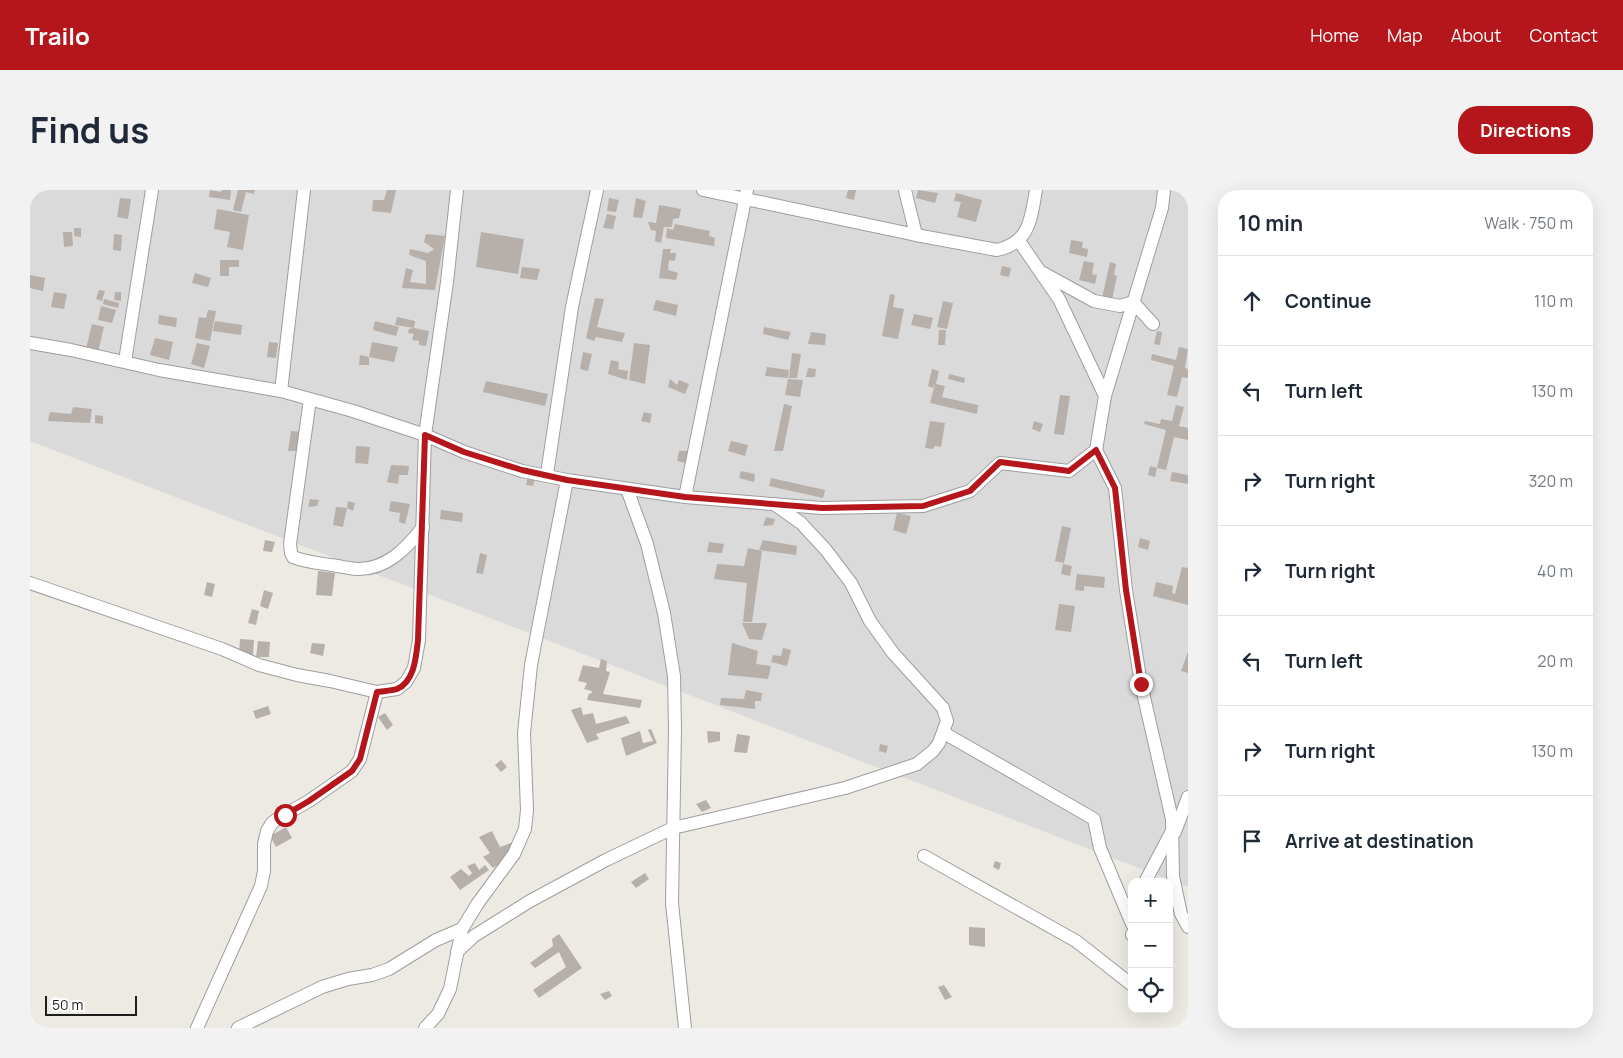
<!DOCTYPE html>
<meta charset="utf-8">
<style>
:root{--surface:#fff;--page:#f2f2f3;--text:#1f2937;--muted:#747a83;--line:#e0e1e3;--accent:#b5161b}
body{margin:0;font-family:Manrope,sans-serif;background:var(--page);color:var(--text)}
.controls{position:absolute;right:15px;bottom:15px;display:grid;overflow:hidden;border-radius:10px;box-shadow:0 5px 20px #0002}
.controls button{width:45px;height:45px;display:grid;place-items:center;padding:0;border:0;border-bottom:1px solid var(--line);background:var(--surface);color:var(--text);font:25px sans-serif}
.scale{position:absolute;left:15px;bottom:12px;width:92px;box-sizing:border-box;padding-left:5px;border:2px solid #1d1d1d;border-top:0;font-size:14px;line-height:18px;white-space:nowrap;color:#1d1d1d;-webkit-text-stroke:4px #fff;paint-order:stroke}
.stop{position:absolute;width:15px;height:15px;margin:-11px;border:4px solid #b5161b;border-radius:50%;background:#fff}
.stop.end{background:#b5161b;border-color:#fff;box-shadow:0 1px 5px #0008}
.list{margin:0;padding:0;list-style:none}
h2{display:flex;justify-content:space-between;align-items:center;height:65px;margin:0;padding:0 20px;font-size:21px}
h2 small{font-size:16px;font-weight:400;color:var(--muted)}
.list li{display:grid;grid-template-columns:32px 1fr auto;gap:15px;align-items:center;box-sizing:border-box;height:90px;padding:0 20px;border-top:1px solid var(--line)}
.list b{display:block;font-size:19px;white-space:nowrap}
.list em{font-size:16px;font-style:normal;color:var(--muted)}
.icon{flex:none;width:28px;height:28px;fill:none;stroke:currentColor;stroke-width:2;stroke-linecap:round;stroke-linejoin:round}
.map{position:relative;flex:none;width:1158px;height:838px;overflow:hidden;border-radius:20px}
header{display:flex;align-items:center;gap:30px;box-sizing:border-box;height:70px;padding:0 25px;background:var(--accent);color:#fff}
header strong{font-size:24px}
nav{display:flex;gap:28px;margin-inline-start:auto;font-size:18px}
.intro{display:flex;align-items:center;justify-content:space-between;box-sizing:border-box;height:120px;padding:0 30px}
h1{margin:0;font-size:35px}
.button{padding:12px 22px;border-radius:20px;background:var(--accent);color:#fff;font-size:18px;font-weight:700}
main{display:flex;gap:30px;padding:0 30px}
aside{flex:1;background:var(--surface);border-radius:20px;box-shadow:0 5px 20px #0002}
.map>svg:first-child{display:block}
.residential{fill:#dbdada}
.building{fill:#b6afaa}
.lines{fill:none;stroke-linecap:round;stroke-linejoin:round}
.street-casing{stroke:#9e9e9e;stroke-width:14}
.street{stroke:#fff;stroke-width:12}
.route{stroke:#b5161b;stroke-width:6}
</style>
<header>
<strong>Trailo</strong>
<nav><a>Home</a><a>Map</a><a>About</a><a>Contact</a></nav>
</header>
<div class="intro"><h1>Find us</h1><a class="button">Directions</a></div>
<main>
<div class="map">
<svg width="1158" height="838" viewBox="0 0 1158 838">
<rect width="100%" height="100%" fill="#edeae4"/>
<polygon class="residential" points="0,0 1158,0 1158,697 0,251"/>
<g class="building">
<polygon points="180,0 191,2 192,0 201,0 200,10 179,7"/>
<polygon points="208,0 225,0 224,4 216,2 211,22 203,20"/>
<polygon points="357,0 366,0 361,23 342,21 343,10 354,10"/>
<polygon points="818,0 826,0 824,10 816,8"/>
<polygon points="888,0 908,3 905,13 886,8"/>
<polygon points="926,3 952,10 946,32 927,27 931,12 924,11"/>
<polygon points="90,8 101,9 98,29 87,27"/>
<polygon points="579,8 589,10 586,22 577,21"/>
<polygon points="606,8 616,11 612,28 603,27"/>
<polygon points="629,15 651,19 649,28 643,29 642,37 634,37 631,53 625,51 626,41 621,40 618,32 626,33"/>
<polygon points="187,19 219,25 213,60 197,57 200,42 184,39"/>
<polygon points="577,24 586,26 583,39 573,38"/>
<polygon points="645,34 680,41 679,46 685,48 684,56 636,48 637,38 643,40"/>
<polygon points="44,38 51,38 51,47 44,46"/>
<polygon points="33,42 42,42 43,56 34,57"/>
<polygon points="451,42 494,49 488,84 446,77"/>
<polygon points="84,44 92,45 91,61 83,60"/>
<polygon points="396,44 415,46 405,100 372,98 376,78 383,80 380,92 396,94 396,71 379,65 380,59 398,63 404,59 394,52"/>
<polygon points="1041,50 1053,52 1052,58 1058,59 1057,67 1039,63"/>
<polygon points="633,59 641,59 640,63 646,63 645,71 639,70 638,80 648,83 646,90 629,88"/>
<polygon points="190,70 209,70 209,77 199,77 199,86 190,86"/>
<polygon points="1054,71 1064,73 1062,84 1067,85 1065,94 1049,90"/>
<polygon points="1080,72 1086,74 1084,85 1087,86 1082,110 1072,108"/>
<polygon points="972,76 981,78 979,87 970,85"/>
<polygon points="492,77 510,79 507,90 490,88"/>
<polygon points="165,83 181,88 178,97 162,93"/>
<polygon points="0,85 15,88 13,101 0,98"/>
<polygon points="69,100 75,101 72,111 66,109"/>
<polygon points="24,102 37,104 34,119 21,117"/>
<polygon points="85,102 91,102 91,111 84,110"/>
<polygon points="860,104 865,105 863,117 874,119 868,149 852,146"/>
<polygon points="565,108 574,109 567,137 595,143 592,152 566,147 564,151 556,148"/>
<polygon points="74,109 89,113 88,118 73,114"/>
<polygon points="626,110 648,115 646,126 623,120"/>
<polygon points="913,111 923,113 917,139 907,137"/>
<polygon points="71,116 86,120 82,133 68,130"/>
<polygon points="178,120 186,121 180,151 165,148 169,127 176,128"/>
<polygon points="884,124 903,128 900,139 881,135"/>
<polygon points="129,125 147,128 146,137 128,134"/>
<polygon points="367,127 385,131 384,138 365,135"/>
<polygon points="185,131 212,135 211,145 183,141"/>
<polygon points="345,131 369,137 366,146 343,140"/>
<polygon points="62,134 74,137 68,162 56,159"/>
<polygon points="734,137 761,142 758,150 733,144"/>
<polygon points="384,138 399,141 396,156 389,155 389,151 382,150 384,144 378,143 379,139"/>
<polygon points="909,140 916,140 915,155 908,155"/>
<polygon points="1127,141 1132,142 1130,155 1124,154"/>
<polygon points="781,142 796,144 795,155 778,154"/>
<polygon points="125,148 143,152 139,170 120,165"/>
<polygon points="239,152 248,153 246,168 237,167"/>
<polygon points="342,152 368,157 364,172 339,167"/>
<polygon points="167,153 180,156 174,178 161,174"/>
<polygon points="604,153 620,155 615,194 599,190"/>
<polygon points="1149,157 1158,159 1155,178 1158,179 1158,188 1152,187 1147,207 1137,205 1144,176 1121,170 1122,164 1146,170"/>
<polygon points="553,162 562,164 558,181 550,179"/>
<polygon points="762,163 771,164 767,188 759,188"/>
<polygon points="330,165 339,167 339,175 329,175"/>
<polygon points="581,170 589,172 588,179 598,181 597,190 578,184"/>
<polygon points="737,177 759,180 758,188 735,186"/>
<polygon points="778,178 786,179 785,187 776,187"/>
<polygon points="902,179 909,181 906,194 915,196 912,207 948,215 947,224 900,213 905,194 903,198 898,196"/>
<polygon points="919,184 935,188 934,193 918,189"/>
<polygon points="640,189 647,195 649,190 659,194 655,204 638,197"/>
<polygon points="758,189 773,190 770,207 755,205"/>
<polygon points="456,191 518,204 515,216 453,202"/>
<polygon points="1030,205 1040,206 1034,245 1024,244"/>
<polygon points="754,214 762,216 753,261 744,261"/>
<polygon points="1146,215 1154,217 1149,236 1158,238 1158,250 1144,247 1136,280 1127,278 1136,240 1114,234 1115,231 1130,234 1131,229 1142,231"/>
<polygon points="43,217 62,219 60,233 18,231 20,222 41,224"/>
<polygon points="614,222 622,224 620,233 611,231"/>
<polygon points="65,225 73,226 73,234 65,233"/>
<polygon points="900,231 915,233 911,257 905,256 903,259 895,258"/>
<polygon points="1004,231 1013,234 1010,242 1002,239"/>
<polygon points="261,241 272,242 268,261 258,261"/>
<polygon points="701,251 718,255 715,266 698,261"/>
<polygon points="326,256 340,257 338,274 325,273"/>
<polygon points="649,261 658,261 656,273 647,271"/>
<polygon points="361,275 379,276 378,285 369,285 368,294 357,292"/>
<polygon points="1120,276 1127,278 1125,287 1118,285"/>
<polygon points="711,281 725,284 724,292 709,288"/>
<polygon points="1142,282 1158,285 1158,294 1140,291"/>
<polygon points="498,286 505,288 503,296 496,295"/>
<polygon points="741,288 795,300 793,308 739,296"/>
<polygon points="280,309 289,310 287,316 278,317"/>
<polygon points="318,311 325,313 323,321 317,318 313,337 303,335 306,317 317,318"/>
<polygon points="361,311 380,314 375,334 369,332 370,323 359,321"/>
<polygon points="411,320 433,323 432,332 410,329"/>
<polygon points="867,323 881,326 876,344 863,340"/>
<polygon points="736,327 745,329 743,335 733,336"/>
<polygon points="1032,336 1041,338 1034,373 1025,371"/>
<polygon points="1110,348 1120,351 1118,360 1108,357"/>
<polygon points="235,350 245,352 242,362 233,361"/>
<polygon points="733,350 767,356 766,365 729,360"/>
<polygon points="679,352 694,354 692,363 677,362"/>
<polygon points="718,358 732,361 722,432 713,432 717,393 684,389 687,374 714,376"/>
<polygon points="450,363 457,365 453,384 446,383"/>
<polygon points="1033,374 1042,376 1040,386 1031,384"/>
<polygon points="1152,377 1158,378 1158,415 1123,406 1126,392 1143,396 1142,403 1145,404"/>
<polygon points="288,381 305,383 302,406 286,405"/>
<polygon points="1047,384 1075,387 1074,398 1054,396 1054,401 1045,400"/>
<polygon points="177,392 185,394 182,407 174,405"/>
<polygon points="234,400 243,403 238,419 230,416"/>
<polygon points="1029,414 1045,416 1041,442 1025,440"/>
<polygon points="222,419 229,421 226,435 218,433"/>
<polygon points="712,433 737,433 732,450 719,449"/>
<polygon points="210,449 224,450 223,465 209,464"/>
<polygon points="228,451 240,452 239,467 226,467"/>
<polygon points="282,453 295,454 293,466 280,463"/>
<polygon points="702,453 728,461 726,474 741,476 738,489 698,485"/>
<polygon points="753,458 761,460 757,476 741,472 743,465 751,466"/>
<polygon points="1158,462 1158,483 1151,481"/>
<polygon points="571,469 577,471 576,481 580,482 573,504 612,510 610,518 557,510 559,503 561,504 562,501 554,499 557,493 548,491 553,475 569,478"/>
<polygon points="716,500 732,503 731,511 725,511 725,519 690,515 691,508 714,509"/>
<polygon points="238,516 241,524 226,529 223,521"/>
<polygon points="551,517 553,525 563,523 566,534 596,526 600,533 566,544 569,549 557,553 541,520"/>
<polygon points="355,523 363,535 357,540 348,527"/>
<polygon points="621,539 627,553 596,566 591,548 610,541 613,553 623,551 618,540"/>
<polygon points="677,541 690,542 690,551 678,553"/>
<polygon points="707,544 720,546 717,563 704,562"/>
<polygon points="850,554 858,556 856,563 849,561"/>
<polygon points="471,570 477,577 471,582 465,575"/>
<polygon points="676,610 681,618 672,622 666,614"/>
<polygon points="256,637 262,648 246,657 240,646"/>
<polygon points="462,641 470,657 483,652 485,657 476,664 477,669 463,678 453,667 460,663 449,647"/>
<polygon points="965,671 971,673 969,680 963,677"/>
<polygon points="445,673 449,680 455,675 459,680 430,700 420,687 431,679 439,686 442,683 437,676"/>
<polygon points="615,683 619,689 606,698 601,692"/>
<polygon points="939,737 955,738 955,757 939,755"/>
<polygon points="529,744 552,778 509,808 503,800 536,777 529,762 505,778 500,773 523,756 522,749"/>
<polygon points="914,795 922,807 915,810 908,797"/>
<polygon points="579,801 582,806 575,810 570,804"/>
</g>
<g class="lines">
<defs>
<g id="street">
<path d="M673,0L886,45L967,60C1000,53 1001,28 1006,0"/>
<polyline points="875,0 886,45"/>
<polyline points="1134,0 1132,18 1075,206 1066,260 1085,298 1096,400 1111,494 1142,629 1143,686 1151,724 1158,737"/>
<polyline points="989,51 1029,109 1075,206"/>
<polyline points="1013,83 1064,111 1090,116 1103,112 1123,134"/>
<polyline points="0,153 41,160 129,180 251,201 323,221 395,245 434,262 492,281 537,290 655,307 792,318 893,316 940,301 970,273 1039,281 1066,260"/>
<polyline points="95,171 122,0"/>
<polyline points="251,201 274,0"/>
<path d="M280,209L260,354L261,363L263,367C275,372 288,373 301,375C309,376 318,378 327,379C356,380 377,358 393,337"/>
<polyline points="517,284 542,117 567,0"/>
<polyline points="597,299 617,354 634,423 644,486 645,539 642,713 655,838"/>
<polyline points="655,307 717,0"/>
<polyline points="0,393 192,459 229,475 267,485 300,491 347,502 367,499 376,492 384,478 389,450 395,245 417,92 427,0"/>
<polyline points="914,543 1064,629 1070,658 1102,734"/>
<polyline points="1145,642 1158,607"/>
<polyline points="894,666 1046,751 1102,795"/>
<polyline points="1115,692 1142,641"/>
<polyline points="1102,744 1102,745"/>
<polyline points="427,762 444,746 500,711 576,670 643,638 815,598 887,574 903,561 909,553 917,531 913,518 863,463 840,431 821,393 796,360 771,333 744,314"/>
<polyline points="167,838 231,696 234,681 234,654 237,641 242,633 249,628 279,611 322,581 330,569 347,502"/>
<polyline points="208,838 292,797 318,789 342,785 359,779 406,750 432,739"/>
<polyline points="395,838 408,824 420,799 432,739 448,713 484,664 495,639 497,620 494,543 501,475 537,290"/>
</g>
</defs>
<use href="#street" class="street-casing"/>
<use href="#street" class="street"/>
</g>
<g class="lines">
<path class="route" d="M255,625L279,611L322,581L330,569L347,502C353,501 361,501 367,499C385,491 386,466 388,450L395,245L434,262L492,280L537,290L655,307L792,318L893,316L940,301L970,272L1039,281L1066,260L1085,298L1096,400L1111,494"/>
</g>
</svg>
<div class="controls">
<button>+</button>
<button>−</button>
<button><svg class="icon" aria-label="locate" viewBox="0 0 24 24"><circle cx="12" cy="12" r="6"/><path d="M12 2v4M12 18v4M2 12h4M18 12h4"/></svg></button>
</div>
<div class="scale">50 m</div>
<div class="stop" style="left:255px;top:625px"></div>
<div class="stop end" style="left:1111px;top:494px"></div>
</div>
<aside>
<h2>10 min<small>Walk · 750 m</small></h2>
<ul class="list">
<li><svg class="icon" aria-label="ahead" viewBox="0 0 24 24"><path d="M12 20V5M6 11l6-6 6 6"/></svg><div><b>Continue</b></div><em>110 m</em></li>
<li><svg class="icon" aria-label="left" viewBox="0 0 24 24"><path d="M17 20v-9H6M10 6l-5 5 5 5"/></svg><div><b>Turn left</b></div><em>130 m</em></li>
<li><svg class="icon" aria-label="right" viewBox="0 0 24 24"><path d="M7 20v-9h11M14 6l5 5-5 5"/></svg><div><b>Turn right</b></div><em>320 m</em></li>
<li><svg class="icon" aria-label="right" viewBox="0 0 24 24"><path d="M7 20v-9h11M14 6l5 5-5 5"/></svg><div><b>Turn right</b></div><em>40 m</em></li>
<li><svg class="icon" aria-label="left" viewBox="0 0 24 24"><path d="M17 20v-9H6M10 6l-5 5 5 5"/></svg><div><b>Turn left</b></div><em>20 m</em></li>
<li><svg class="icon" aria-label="right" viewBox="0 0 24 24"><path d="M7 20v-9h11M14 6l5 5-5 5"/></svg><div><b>Turn right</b></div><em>130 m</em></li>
<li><svg class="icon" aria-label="arrive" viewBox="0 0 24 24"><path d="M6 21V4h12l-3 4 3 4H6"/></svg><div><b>Arrive at destination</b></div></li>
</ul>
</aside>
</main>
